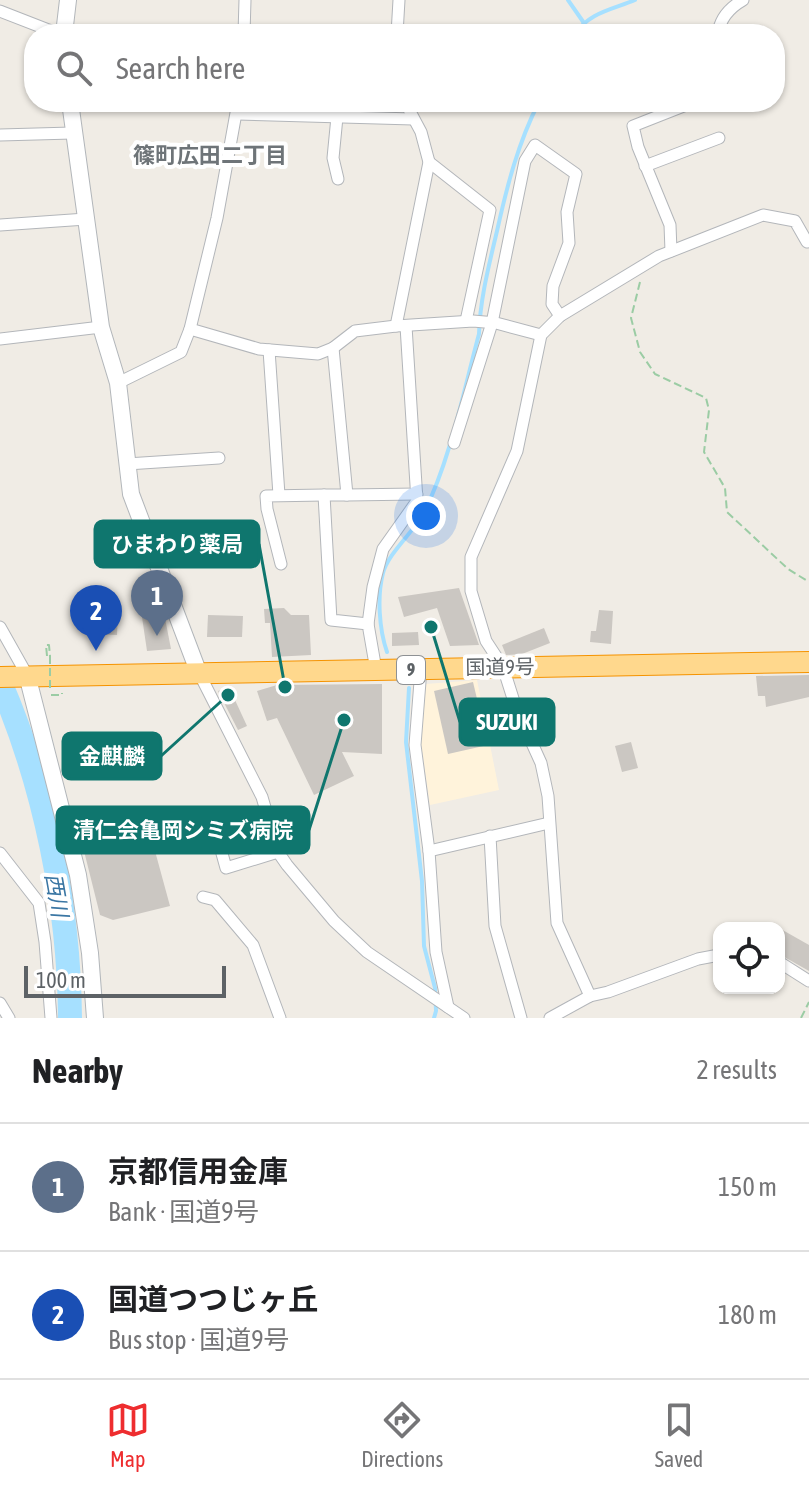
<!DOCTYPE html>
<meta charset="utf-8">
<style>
:root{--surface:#fff;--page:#f2f2f2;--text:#202124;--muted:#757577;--line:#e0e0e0;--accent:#ee2d2f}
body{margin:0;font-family:"Asap Condensed","Noto Sans JP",sans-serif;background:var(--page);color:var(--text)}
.controls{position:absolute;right:24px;bottom:24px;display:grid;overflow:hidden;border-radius:16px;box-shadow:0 2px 6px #0004}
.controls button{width:72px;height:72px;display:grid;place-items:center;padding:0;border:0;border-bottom:2px solid var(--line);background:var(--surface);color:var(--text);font:40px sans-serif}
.scale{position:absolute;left:24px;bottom:20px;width:202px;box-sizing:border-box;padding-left:8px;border:4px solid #5d6266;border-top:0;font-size:22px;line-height:28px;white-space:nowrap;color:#5d6266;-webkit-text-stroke:6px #fff;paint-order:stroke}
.you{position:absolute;left:426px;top:516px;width:28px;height:28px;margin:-20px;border:6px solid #fff;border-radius:50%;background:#1a73e8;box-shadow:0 0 0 12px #1a73e833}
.badge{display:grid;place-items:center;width:52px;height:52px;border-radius:50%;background:var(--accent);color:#fff;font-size:26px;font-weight:700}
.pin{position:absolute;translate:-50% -66px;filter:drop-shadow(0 2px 4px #0008)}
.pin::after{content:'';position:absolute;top:42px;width:28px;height:24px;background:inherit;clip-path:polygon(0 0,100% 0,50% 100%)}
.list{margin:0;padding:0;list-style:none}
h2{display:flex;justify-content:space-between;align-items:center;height:104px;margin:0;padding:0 32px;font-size:34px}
h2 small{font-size:26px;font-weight:400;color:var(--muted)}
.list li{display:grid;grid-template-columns:52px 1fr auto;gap:24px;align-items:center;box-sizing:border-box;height:128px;padding:0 32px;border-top:2px solid var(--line)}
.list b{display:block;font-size:30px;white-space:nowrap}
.list p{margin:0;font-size:26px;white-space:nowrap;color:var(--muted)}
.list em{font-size:26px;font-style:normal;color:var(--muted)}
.icon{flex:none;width:44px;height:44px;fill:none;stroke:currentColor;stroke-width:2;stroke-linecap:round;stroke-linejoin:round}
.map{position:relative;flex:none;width:809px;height:1018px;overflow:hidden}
.search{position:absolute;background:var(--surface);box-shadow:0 2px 6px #0004;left:24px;right:24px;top:24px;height:88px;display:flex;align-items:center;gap:20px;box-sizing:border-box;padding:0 28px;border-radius:32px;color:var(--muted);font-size:30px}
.sheet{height:360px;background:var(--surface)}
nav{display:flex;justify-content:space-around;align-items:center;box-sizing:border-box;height:112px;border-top:2px solid var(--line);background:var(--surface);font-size:22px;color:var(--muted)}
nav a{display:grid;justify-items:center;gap:4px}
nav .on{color:var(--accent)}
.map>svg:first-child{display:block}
.commercial{fill:#fff3db}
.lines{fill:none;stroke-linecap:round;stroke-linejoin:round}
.stream{stroke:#a6e0ff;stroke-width:4}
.river{stroke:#a6e0ff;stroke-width:24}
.building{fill:#cbc7c2}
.street-casing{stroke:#b3b6ba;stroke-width:13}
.secondary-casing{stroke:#b2b6ba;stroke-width:18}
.highway-casing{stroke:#f59300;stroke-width:22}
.path{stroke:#9bcca4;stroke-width:2;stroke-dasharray:8 4;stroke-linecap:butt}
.street{stroke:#fff;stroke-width:11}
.secondary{stroke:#fff;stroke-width:16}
.highway{stroke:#ffd88d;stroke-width:20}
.path-bridge{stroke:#9bcca4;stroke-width:2;stroke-dasharray:8 4;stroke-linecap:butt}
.labels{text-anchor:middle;stroke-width:8;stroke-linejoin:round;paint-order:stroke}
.shield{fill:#fff;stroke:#8e9194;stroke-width:2}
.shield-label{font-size:18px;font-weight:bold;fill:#5d6266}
.street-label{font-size:20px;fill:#5d6266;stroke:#fff}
.neighbourhood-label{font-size:22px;font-weight:bold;fill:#6e7478;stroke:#fff}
.water-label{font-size:22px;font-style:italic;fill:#3a76a3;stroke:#fff}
.leader{fill:none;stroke:#0f766e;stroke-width:3}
.callout-dot{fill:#0f766e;stroke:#fff;stroke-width:3}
.callout{fill:#0f766e;stroke:#0f766e;stroke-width:3}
.callout-label{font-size:22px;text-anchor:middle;font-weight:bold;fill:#fff}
</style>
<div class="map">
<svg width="809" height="1018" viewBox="0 0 809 1018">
<rect width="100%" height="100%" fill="#f0ece5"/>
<polygon class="commercial" points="477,680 499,790 430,805 420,737 426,684"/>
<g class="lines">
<g class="stream">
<polyline points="568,0 584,23"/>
<path d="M576,34C587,13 614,9 635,0"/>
<path d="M387,652C379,629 377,596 383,573C388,553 415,531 424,512C450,462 464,389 479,334C480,299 489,265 497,231C507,186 518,143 539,102"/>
<polyline points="409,688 406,742 422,881 424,946 435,988 436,1011 434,1018"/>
</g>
<path class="river" d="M0,682C45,786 69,905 70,1018"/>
</g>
<g class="building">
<polygon points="459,588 479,645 450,646 437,608 404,617 398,597"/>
<polygon points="284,608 291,615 309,615 311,655 272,657 270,623 265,623 264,609"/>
<polygon points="599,610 613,611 611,644 590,642 591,631 596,631"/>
<polygon points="93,612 118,613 117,635 93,634"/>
<polygon points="164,613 171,649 147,651 142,617"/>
<polygon points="208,615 243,616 242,637 207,637"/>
<polygon points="544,628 550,643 522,654 506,655 502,645"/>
<polygon points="418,632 419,645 392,646 392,633"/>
<polygon points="809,675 809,697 766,707 765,696 758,696 756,676"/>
<polygon points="473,682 488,745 448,754 434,691"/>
<polygon points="382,684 382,754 342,752 354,776 314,795 277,718 267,721 257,691 277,685"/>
<polygon points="229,687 247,726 238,730 218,691"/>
<polygon points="631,742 638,768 622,772 615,746"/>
<polygon points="149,829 170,906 113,920 100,915 83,847"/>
<polygon points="779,928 809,945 809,971 779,954"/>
</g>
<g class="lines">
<defs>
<g id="street">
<polyline points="0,11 59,34"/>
<polyline points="244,32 342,34"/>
<polyline points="244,34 245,0"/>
<polyline points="397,34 399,0"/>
<path d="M718,34C720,18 729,8 743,0"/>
<polyline points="238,114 413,119"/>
<polyline points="337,117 333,158 338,179"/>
<polyline points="0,135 72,133"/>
<polyline points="429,162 490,210 466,321"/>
<polyline points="645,166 719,138"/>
<polyline points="0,225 86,219"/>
<polyline points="671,251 670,225 638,147 633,126 694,102"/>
<polyline points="396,326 429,162 421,132 405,102"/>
<polyline points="190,329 259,349 318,354 333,348 355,331 396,326 473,321 496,323 541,335"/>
<polyline points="0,339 101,327"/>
<polyline points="333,348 347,495 324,495 331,620 368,624 376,670"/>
<polyline points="269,350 279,495"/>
<polyline points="118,383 181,352 190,329 217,218 238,102"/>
<polyline points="454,443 492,323 525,161 535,145 576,174 567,212 569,243 553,286 552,304 560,316"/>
<polyline points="127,464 219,458"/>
<polyline points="347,495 417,494"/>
<polyline points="281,564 267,509 266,496 324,495"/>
<polyline points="368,624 373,587 383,549 417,501 406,326"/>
<polyline points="0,627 27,675"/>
<polyline points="421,669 415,745 429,851 436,952 448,1007"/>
<polyline points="198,671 262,797 278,852 287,865 334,921 367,952 464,1018"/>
<polyline points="271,820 218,839 226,868 278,852"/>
<polyline points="490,836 495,926 521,1018"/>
<polyline points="429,851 549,823"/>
<polyline points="0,853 39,903 45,942 51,1018"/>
<polyline points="203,897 215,900 253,945 280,1018"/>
<polyline points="779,962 809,981"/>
<polyline points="590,996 557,923 548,796 541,763 516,708 503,667 486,641 471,591 471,557 517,451 541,335 560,316 659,256 763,215 795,221 807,242 809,241"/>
<polyline points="0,1003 9,1018"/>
<polyline points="550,1018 590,996 608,992 698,959 719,955"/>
</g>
<g id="secondary">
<polyline points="64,34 68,0"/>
<polyline points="70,102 101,327 118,383 131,494 198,671"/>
<polyline points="27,675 78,875 90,953 95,1018"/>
</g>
<polyline id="highway" points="0,677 809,662"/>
</defs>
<use href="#street" class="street-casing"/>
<use href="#secondary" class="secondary-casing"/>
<use href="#highway" class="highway-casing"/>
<g class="path">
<polyline points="640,282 631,318 640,352 655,374 706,398 709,410 704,452 725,488 727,512 788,569 809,582"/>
<polyline points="47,656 46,645 49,645 50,656"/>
<polyline points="51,695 62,695 62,693"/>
<polyline points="801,1018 809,1002"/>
</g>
<use href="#street" class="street"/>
<use href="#secondary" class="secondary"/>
<use href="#highway" class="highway"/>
<polyline class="path-bridge" points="50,656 50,692"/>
</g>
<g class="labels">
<rect class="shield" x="397" y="656" width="28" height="28" rx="6"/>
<g class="shield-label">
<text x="411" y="676">9</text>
</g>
<g class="street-label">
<text transform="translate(500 667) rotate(-1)" y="7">国道9号</text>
</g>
<g class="neighbourhood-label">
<text x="210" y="163">篠町広田二丁目</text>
</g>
<g class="water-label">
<text transform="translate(57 895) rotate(80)" y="8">西川</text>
</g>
</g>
<path class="leader" d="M285 687L259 544M431 627L460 722M228 695L161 756M344 720L309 830"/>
<g class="callout-dot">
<circle cx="285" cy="687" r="8"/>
<circle cx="431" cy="627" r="8"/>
<circle cx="228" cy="695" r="8"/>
<circle cx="344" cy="720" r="8"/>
</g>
<g class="callout">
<rect x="95" y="521" width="164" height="46" rx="8"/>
<rect x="460" y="699" width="94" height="46" rx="8"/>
<rect x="63" y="733" width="98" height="46" rx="8"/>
<rect x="57" y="807" width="252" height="46" rx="8"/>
</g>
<g class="callout-label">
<text x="177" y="552">ひまわり薬局</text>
<text x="507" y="730">SUZUKI</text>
<text x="112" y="764">金麒麟</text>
<text x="183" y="838">清仁会亀岡シミズ病院</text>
</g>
</svg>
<div class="controls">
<button><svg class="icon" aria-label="locate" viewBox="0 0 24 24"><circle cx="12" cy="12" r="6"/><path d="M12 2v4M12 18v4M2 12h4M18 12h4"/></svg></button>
</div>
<div class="scale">100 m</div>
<div class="you"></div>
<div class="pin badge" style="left:157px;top:636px;background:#5c6f8a">1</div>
<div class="pin badge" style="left:96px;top:651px;background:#1a4fb4">2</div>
<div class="search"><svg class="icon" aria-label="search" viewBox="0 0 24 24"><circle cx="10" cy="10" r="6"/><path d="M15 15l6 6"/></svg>Search here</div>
</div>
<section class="sheet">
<h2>Nearby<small>2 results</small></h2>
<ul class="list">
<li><span class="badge" style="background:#5c6f8a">1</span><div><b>京都信用金庫</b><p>Bank · 国道9号</p></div><em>150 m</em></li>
<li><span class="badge" style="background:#1a4fb4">2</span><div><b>国道つつじヶ丘</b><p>Bus stop · 国道9号</p></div><em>180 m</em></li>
</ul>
</section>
<nav>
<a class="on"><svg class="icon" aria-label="map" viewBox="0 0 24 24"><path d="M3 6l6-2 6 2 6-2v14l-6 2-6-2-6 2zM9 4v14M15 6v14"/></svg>Map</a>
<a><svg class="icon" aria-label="directions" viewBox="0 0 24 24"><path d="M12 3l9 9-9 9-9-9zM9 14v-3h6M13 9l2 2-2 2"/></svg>Directions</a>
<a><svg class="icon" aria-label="saved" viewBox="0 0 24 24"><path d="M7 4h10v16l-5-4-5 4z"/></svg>Saved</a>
</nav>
